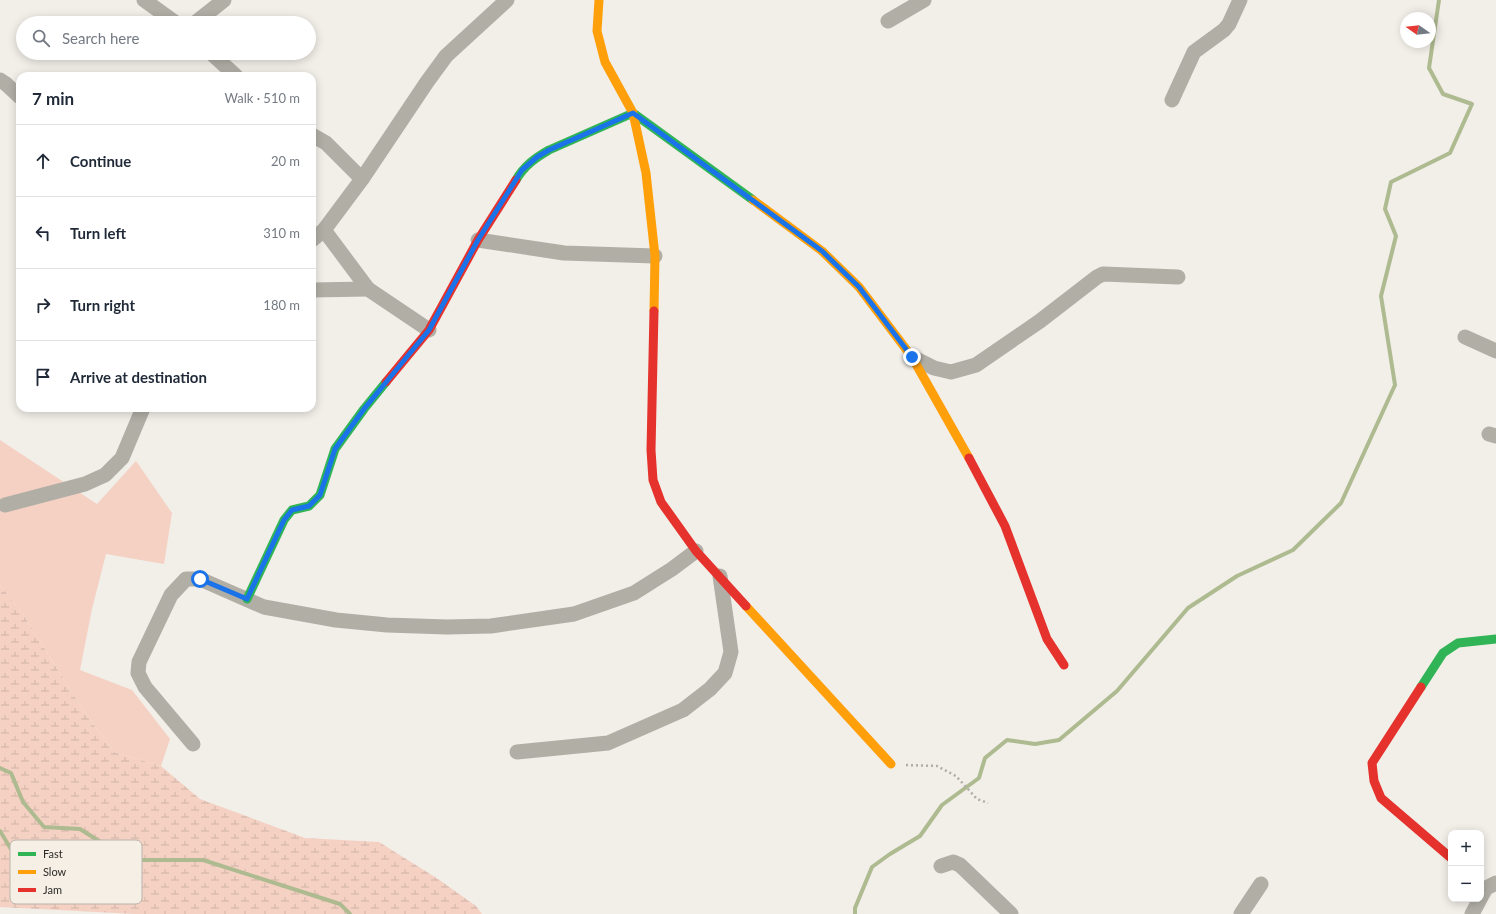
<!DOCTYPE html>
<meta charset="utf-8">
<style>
:root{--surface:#fff;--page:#f2f2f3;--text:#1f2937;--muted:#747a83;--line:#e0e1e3}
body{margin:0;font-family:Lato,sans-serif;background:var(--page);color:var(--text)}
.controls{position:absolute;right:12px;bottom:12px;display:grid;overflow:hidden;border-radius:8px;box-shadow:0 2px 10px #0003}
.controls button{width:36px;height:36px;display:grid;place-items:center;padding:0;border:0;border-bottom:1px solid var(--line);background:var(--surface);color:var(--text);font:20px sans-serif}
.compass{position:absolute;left:1400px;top:12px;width:36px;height:36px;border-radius:50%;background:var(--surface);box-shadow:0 2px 10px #0003;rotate:284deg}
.stop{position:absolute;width:12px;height:12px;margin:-9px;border:3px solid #1a73e8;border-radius:50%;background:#fff}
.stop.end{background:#1a73e8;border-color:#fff;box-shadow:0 1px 4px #0008}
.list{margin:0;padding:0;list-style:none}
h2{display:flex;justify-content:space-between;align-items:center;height:52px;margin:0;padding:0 16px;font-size:17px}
h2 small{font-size:13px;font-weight:400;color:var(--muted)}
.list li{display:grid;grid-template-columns:26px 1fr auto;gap:12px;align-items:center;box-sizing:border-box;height:72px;padding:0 16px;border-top:1px solid var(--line)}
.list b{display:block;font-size:15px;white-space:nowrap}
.list em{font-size:13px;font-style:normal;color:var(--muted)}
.icon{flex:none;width:22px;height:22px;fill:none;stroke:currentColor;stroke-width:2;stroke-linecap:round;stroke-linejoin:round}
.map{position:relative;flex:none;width:1496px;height:914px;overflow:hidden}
.search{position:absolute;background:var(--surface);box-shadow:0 2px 10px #0003;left:16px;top:16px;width:300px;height:44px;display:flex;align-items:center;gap:10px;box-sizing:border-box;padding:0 14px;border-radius:22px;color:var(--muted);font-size:15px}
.panel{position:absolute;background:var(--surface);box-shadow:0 2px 10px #0003;left:16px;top:72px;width:300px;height:340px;border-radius:12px}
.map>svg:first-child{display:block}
.green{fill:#f5d1c4}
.wetland{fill:url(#wetland-marsh)}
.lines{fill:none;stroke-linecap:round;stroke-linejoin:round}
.stream{stroke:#aeba8f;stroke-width:4}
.path{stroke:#afada7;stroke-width:2.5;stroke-dasharray:2 3;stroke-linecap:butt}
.street{stroke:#b0aea5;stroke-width:15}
.fast{stroke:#30b455;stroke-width:9}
.slow{stroke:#ff9f0a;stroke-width:9}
.jam{stroke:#e5322d;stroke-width:9}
.route{stroke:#1a73e8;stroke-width:5}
.key{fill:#f5efe5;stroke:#b9b4ac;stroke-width:1}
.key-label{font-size:11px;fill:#2c2a26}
</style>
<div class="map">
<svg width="1496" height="914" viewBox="0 0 1496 914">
<defs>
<pattern id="wetland-marsh" width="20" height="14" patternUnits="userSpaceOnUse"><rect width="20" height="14" fill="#f5d1c4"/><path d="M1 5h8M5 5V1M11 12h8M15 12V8" fill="none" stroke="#d2b4a8"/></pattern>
</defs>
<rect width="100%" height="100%" fill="#f2eee8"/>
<polygon class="green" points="0,440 97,504 136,461 172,513 164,564 106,554 92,609 80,670 132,690 170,739 161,766 114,752 85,713 23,614 0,585"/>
<polygon class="wetland" points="0,585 23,614 85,713 114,752 161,766 200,799 305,838 379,842 438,879 476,906 482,914 134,914 0,907"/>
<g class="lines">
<g class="stream">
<polyline points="0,768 11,773 23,802 44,827 80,829 129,860 203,860 340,904 350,914"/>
<polyline points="0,831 23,869 69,869 129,860"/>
<polyline points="855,914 855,908 872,867 890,854 920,836 942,805 979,778 985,758 1007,740 1035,744 1059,740 1117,691 1188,608 1237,576 1293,550 1341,503 1395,385 1381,296 1396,236 1385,209 1391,182 1450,153 1472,104 1443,94 1429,68 1439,0"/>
</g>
<polyline class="path" points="906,765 937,766 956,776 977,799 988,803"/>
<g class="street">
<polyline points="144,0 176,23"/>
<polyline points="888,21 924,0"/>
<polyline points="195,23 224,0"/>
<polyline points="211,53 236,76"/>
<polyline points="0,80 6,84 20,97"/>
<polyline points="1172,100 1194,52 1224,30 1229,24 1240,0"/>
<polyline points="312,135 326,143 362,179"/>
<polyline points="324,230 368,289 429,330"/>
<polyline points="312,240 324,230 362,179 427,82 446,56 507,0"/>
<polyline points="478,240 564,253 655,256"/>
<polyline points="312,290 368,289"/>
<polyline points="1465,337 1496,351"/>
<polyline points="912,357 934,368 951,372 976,365 1040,321 1097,277 1103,274 1178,277"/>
<polyline points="1489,434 1496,436"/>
<polyline points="5,505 85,484 105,475 122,458 143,408"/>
<polyline points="193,744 145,687 138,673 139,662 171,595 186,579 200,579 264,607 336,620 387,625 447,627 491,626 574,614 634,593 672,569 696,551"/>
<polyline points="517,752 608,743 683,710 710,689 725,673 731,652 720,576"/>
<polyline points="941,866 953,862 960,865 1011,914"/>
<polyline points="1481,897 1486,888 1496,883"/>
<polyline points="1241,914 1261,884"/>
<polyline points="1472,914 1480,899"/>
</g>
<g class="fast">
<path d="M516,180C524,166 535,158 549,150L633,113L753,200"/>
<polyline points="247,599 284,520 292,510 309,506 320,495 335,449 364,409 386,382"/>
<polyline points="1421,687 1443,653 1458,643 1496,639"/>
</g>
<g class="slow">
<polyline points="599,0 597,31 605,62 633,113 646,173 655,256 654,311"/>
<polyline points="753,200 822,251 859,287 912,357 969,458"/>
<polyline points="746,606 891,764"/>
</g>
<g class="jam">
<polyline points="654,311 651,450 653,480 661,502 696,551 746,606"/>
<polyline points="386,382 429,330 478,240 516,180"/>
<polyline points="969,458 1005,526 1047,639 1064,665"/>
<polyline points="1421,687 1372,763 1374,781 1381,798 1451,858"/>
</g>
</g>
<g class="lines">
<polyline class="route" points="200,579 247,599 284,520 292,510 309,506 320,495 335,449 364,409 429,330 478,240 522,170 537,157 549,150 633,113 822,251 859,287 912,357"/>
</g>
<rect x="10" y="840" width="132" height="64" rx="6" class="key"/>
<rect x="18" y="852" width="18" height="4" fill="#30b455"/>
<rect x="18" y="870" width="18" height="4" fill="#ff9f0a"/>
<rect x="18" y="888" width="18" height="4" fill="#e5322d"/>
<g class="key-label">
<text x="43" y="858">Fast</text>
<text x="43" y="876">Slow</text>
<text x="43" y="894">Jam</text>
</g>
</svg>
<div class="controls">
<button>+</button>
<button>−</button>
</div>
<svg class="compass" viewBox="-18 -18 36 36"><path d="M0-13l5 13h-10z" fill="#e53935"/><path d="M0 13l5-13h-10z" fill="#747a83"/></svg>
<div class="stop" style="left:200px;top:579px"></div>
<div class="stop end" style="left:912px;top:357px"></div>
<div class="search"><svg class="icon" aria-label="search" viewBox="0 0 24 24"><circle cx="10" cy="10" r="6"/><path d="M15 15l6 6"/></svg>Search here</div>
<section class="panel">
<h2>7 min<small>Walk · 510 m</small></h2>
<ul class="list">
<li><svg class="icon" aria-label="ahead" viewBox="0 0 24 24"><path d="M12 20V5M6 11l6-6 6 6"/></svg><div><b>Continue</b></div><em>20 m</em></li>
<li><svg class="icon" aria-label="left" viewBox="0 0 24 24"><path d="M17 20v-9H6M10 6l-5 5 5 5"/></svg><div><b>Turn left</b></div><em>310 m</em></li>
<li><svg class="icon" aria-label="right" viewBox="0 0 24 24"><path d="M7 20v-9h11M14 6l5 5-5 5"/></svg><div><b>Turn right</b></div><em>180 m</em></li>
<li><svg class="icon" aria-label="arrive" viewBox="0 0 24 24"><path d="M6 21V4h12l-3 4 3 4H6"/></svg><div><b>Arrive at destination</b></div></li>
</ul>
</section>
</div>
